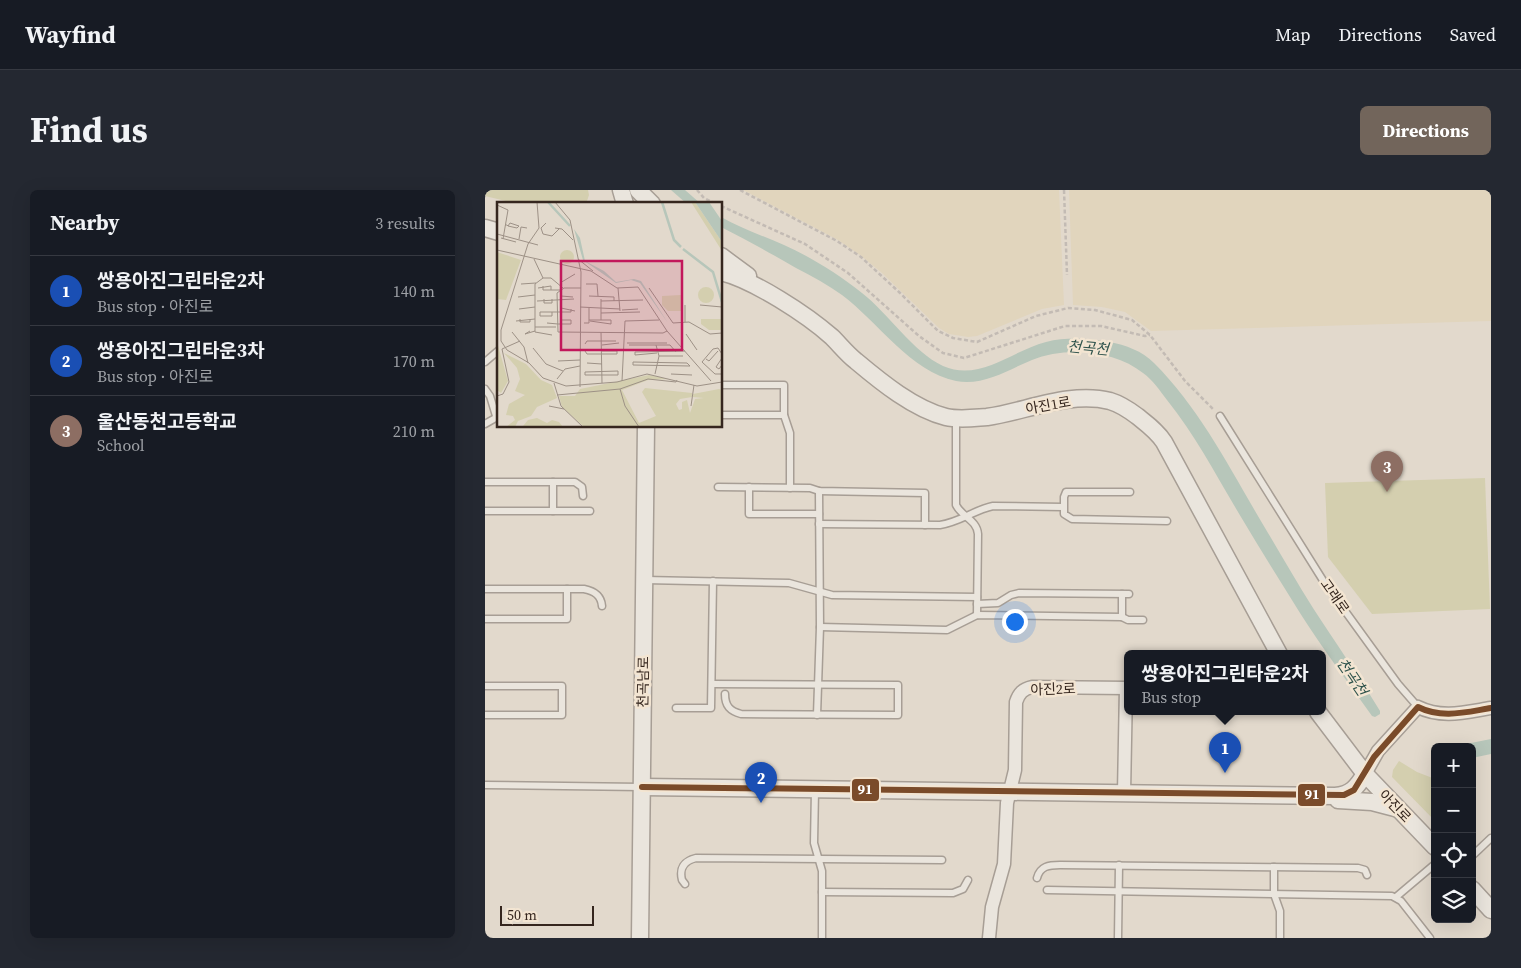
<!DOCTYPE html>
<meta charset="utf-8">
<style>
:root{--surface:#171b24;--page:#242831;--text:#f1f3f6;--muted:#9ea1a6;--line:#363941;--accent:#72655b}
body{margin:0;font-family:"Source Serif 4","Noto Sans KR",serif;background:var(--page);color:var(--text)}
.controls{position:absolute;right:15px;bottom:15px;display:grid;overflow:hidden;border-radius:8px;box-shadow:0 5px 20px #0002}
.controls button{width:45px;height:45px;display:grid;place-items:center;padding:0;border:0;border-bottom:1px solid var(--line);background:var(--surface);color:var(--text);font:25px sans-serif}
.scale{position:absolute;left:15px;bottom:12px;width:94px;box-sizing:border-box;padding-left:5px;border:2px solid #35261e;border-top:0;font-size:14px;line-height:18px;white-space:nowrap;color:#35261e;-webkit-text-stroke:4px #f3e5d2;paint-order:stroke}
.you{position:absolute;left:529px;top:431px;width:18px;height:18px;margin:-12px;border:4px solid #fff;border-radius:50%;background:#1a73e8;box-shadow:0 0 0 8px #1a73e833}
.badge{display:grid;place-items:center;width:32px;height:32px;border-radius:50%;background:var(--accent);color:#fff;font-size:16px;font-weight:700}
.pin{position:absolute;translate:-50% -41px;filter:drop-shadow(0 1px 2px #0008)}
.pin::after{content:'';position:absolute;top:26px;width:18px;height:15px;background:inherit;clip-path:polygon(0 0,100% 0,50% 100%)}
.popup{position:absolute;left:639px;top:460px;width:202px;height:65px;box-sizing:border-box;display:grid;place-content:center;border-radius:8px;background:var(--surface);filter:drop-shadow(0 1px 4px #0005);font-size:16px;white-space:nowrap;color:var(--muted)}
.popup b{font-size:19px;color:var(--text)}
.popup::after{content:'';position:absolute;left:50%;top:100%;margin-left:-10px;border:10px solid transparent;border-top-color:var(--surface)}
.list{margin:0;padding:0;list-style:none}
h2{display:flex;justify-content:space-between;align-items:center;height:65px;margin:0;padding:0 20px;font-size:21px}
h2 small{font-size:16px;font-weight:400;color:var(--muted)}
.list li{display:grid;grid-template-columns:32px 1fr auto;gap:15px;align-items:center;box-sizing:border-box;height:70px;padding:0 20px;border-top:1px solid var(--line)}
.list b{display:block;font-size:19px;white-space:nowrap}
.list p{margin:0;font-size:16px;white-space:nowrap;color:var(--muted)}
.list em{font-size:16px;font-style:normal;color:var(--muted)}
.icon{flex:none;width:28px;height:28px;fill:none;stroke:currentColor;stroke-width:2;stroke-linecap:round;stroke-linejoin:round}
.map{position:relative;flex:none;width:1006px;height:748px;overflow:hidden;border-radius:8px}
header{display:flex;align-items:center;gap:30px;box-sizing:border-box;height:70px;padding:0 25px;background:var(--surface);border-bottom:1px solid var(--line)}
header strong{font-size:24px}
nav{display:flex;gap:28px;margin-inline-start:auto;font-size:18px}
.intro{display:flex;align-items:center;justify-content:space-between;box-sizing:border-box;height:120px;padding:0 30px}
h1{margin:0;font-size:35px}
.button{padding:12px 22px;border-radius:8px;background:var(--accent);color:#fff;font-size:18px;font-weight:700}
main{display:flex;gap:30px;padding:0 30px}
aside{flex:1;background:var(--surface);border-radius:8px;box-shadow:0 5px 20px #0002}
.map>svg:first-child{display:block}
.farmland{fill:#e1d5bd}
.green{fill:#d4cfaf}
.water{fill:#b7c6ba}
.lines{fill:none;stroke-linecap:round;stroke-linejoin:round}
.service-casing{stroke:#a79e95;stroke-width:9}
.minor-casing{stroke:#a79e95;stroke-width:15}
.tertiary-casing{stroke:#a79e95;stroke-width:19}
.path{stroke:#c3bbb4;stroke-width:2.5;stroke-dasharray:4 2.5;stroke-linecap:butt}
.service{stroke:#eae5dd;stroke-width:6}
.minor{stroke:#eae5dd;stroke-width:12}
.tertiary{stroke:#eae5dd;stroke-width:16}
.bus-1-casing{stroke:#f3e5d2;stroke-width:10}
.bus-1{stroke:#7a4b2a;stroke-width:6}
.labels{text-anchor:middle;stroke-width:5;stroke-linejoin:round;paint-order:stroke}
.street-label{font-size:14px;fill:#35261e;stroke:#f3e5d2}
.water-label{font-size:15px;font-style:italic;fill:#2f534c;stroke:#f3e5d2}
.inset-river{fill:none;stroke:#b7c6ba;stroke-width:2.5}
.inset-road{fill:none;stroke:#9d9186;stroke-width:1}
.view{fill:#c2185b;fill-opacity:0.15;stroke:#c2185b;stroke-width:2.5}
.inset-edge{fill:none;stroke:#35261e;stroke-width:2.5}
.line-badge{stroke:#f3e5d2;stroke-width:2}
.badge-label{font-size:14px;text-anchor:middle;font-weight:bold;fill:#fff}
</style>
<header>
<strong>Wayfind</strong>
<nav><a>Map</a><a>Directions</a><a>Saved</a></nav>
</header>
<div class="intro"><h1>Find us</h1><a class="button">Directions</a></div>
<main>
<aside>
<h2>Nearby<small>3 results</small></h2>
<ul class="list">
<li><span class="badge" style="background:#1a4fb4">1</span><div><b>쌍용아진그린타운2차</b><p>Bus stop · 아진로</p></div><em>140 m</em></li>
<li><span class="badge" style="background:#1a4fb4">2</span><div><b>쌍용아진그린타운3차</b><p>Bus stop · 아진로</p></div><em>170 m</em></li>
<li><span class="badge" style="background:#8d6e63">3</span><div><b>울산동천고등학교</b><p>School</p></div><em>210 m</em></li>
</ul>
</aside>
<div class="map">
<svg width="1006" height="748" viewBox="0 0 1006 748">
<rect width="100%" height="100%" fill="#e2d9cc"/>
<g class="farmland">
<polygon points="258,0 574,0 579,115 557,119 492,146 483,147 464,144 454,138 397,83 375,65 353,50"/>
<polygon points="584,0 1006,0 1006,131 666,141 640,122 617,117 588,115"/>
</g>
<g class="green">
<polygon points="0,0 103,0 104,5 101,14 33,14 0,6"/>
<polygon points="1000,288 1005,419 887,424 843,367 840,293"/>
<polygon points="914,571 932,582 950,589 950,631 907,587 908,580"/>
</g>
<g class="water">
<polygon points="186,0 200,0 216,14 202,14"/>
<path d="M236,27C256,38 278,46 299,55C326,67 353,84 377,103C403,123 428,162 458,176C495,192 526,161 561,152C581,147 604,148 624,152C641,155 657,161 669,173C718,222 748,285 783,343C798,368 812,393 828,418C850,452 874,486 895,521V524L890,527L887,526C863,492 837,458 815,423C795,391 775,359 756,327C732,287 711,246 682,210C675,201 668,190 658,183C630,160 580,156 547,170C522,180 499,196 471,191C426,182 393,132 357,105C343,95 327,86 311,78C287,64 262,50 236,37Z"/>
<polygon points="1006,549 1006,564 987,568 987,557 966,557"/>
</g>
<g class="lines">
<defs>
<g id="service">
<polyline points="0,172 14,160"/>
<polyline points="236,195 299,195 299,225 305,243 305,298"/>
<polyline points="0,199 5,206 11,226"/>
<polyline points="236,225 299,225"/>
<polyline points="735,226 839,392 913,494 933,517"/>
<path d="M471,230V315C477,327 492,330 493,344L492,425"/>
<polyline points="0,234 14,226"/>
<polyline points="0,292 90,292 97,297 98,306"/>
<polyline points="68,292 68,321"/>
<polyline points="233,297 325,298 334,301 440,303 440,335"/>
<polyline points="264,297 264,324 334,324"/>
<polyline points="645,302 581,302 579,307 579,324 587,329 682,331"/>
<polyline points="0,321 105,321"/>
<path d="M334,334L455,335C475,332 489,320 508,316L578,317"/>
<polyline points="160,390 304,393 347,405 492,407"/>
<path d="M0,399H99C109,401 116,405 117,416"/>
<polyline points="637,404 637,427"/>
<polyline points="492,414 513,413 526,405 534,403 644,404"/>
<polyline points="0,429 82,429 82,399"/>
<polyline points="335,437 462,440 492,425 637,427 643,430 658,430"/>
<path d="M227,494L413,495V525L256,524C245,521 240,516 240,504"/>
<polyline points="0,496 77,496 77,525 0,525"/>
<polyline points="191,518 226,518 228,391"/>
<polyline points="332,525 335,437 334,301"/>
<polyline points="0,595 156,597"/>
<polyline points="330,600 329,653 337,681 337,748"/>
<polyline points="987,666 1006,648"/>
<polyline points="789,677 789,704 795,721 795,748"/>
<path d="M552,688C555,676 564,675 575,675L873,678L880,680L882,685"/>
<path d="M200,694L197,690C194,678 199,671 211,668L457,670"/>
<polyline points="562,700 907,706 916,711 945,748"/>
<polyline points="337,702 468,703 478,699 483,690"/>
<polyline points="911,707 950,674"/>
<polyline points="633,748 634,675"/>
</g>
<g id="minor">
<path d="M880,584L893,561L933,517C957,529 981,522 1006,518"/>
<polyline points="639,603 641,498"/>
<path d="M504,748L507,717L519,674L522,613L530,580L531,512C534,503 538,499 547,497L642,498"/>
</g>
<g id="tertiary">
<polyline points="136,0 140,14"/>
<polyline points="153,0 167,14"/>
<polyline points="0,38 14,42"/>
<polyline points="236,66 263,86"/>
<path d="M236,82C269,90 322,125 347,147C355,155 362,164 371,171C396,192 429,219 461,227C474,230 488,228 502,227C542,221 585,201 625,211C635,214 644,220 652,226C662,234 672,241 679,252L794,464"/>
<polyline points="833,522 880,584 950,657"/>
<path d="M157,597L850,606C866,605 872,597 880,584"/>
<polyline points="853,610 887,612 910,618"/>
<polyline points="987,699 1006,720"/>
<polyline points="155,748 161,236"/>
</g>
</defs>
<use href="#service" class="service-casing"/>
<use href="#minor" class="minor-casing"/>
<use href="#tertiary" class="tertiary-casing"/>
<g class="path">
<polyline points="212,0 219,8 231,14"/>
<polyline points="255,0 352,51 376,67 414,102 453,141 468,148 492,152 551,126 583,118 610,120 647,130 665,145 700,191 729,220"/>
<polyline points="579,0 582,85"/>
<polyline points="236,16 320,54 363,83 434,146 458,163 479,168 580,136 616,136 660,146 665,145"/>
</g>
<use href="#service" class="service"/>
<use href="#minor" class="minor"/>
<use href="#tertiary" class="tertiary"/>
<defs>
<path id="bus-1" d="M157,597L859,605L869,600L889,567L933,517C957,529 981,522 1006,518"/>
</defs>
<use href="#bus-1" class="bus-1-casing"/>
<use href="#bus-1" class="bus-1"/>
</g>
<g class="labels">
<g class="street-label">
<text transform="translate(563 215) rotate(-10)" y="5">아진1로</text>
<text transform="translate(850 406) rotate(55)" y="5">고래로</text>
<text transform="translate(158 492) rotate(-89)" y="5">천곡남로</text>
<text transform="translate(568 499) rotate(-2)" y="5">아진2로</text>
<text transform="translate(910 616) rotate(46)" y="5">아진로</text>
</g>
<g class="water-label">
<text transform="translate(603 158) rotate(5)" y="5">천곡천</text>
<text transform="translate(867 487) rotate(56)" y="5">천곡천</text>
</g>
</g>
<g transform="translate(12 12)">
<rect width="225" height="225" fill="#e2d9cc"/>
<path d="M194,0H198L225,40V49ZM63 55a7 7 0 1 1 14 0a7 7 0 1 1-14 0ZM0,50L24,58L9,98L0,97ZM201 93a8 8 0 1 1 16 0a8 8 0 1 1-16 0ZM184,93L185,109H171L165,103V94ZM204,117H224V128H212L204,122ZM0,140L11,179L4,191L0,188ZM7,151L29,162L44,178L55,183L60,196L40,205L34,214L21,219L18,225H9L18,218L16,214L9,213L12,202L28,193L18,189L23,177L20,166ZM152,173L172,177L151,178L125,188L142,221L159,214L145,190L148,186L195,191V195L183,197L179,202L182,208L185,207V200L190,198L193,211L198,197L207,196L196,195V192L222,187L225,188V225H87L65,205L62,194H78L83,187ZM40,216L50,221L55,218L62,220L66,225L26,224L31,218Z" fill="#d4cfaf"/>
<path d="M198,0H212L225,19V40ZM77,27L83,36L88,59L107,69L119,80L137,77L144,79L171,121L143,81L134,78L119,81L86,58Z" fill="#b7c6ba"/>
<path class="inset-river" d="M51,0L73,24M165,0L177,38L184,45M186,47L216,70L225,100"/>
<path class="inset-road" d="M40,0L42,26L31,42L4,128V139L10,148L32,161L46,176L69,184L120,180L150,172L200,184L225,180M58,0L73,18L84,70L83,185M0,3L11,8L6,37M49,21L44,26L46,32L55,34L62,27M8,23H10L11,24L20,26L22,24L13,21L11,24M58,26L65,27L76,38M0,32L41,43M4,36L19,40M22,37L24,25L30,26M0,48L94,69L120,86L141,85L170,129L214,179M37,57L46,76M81,57L96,69M63,81L78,72M24,82L39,81M89,82H100L101,94M46,84V88H63M41,86L54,84V88M84,86H67L60,91L61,130L166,131L170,129M121,86L123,109M152,86L176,121L192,120L213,132L225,131M92,94L117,95V99M21,95L38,93M47,97V101H55V97M64,97V94L76,95M40,99L77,97M104,99L146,98M188,103V120M203,103L225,105M83,105L123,107M22,107L38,105M125,108L141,107M55,110V114H43V110H74V107M64,110V106L78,109M104,111L143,110M23,117V120H33V117M92,118H114V122L93,119M104,118V97M19,119L38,117M50,121L61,122H74V118H64V122M87,121H92V106M38,125H59M33,129L28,132L38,129M15,130L27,145L31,161M104,130L105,181M189,132L200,148M55,133L38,130V82L46,76H54L66,86M130,141H170M88,142L90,139H119M105,143L122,141M132,143H173L179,150M36,146L49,162L66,169M88,149L90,152H120V149H105M138,150L188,149M138,150V153L160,151M225,152L221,146L216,147L205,160L218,172H225M162,154H186M225,156L219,165L222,167L225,163M209,157L212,159L221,149M61,159L83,158M136,160L190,161L193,164L136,163ZM90,161L105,162M121,169V173H88V170ZM158,172L162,154L159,143M174,172L195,173M60,177L68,167L83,164M125,179L128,119L162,118M57,181L64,204L86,225M123,187L128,204L142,225M60,193L123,187L151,177L179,180L180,178M0,194L6,192L12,180L5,147L23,139M52,204L67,207M194,204L197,183"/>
<path class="view" d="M64,59H185V148H64Z"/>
<rect width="225" height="225" class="inset-edge"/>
</g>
<g class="line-badge">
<rect x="366" y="588" width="29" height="24" rx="5" fill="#7a4b2a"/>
<rect x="812" y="593" width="29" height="24" rx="5" fill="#7a4b2a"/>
</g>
<g class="badge-label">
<text x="380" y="604">91</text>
<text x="827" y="609">91</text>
</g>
</svg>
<div class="controls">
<button>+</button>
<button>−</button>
<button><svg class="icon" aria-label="locate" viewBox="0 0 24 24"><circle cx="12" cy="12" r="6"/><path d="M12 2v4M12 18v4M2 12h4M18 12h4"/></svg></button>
<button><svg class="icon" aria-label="layers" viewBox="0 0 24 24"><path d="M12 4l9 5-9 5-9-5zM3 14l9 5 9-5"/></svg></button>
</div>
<div class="scale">50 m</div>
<div class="you"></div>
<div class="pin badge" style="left:740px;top:583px;background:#1a4fb4">1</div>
<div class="popup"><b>쌍용아진그린타운2차</b>Bus stop</div>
<div class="pin badge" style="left:276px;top:613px;background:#1a4fb4">2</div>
<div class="pin badge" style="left:902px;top:302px;background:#8d6e63">3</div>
</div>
</main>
